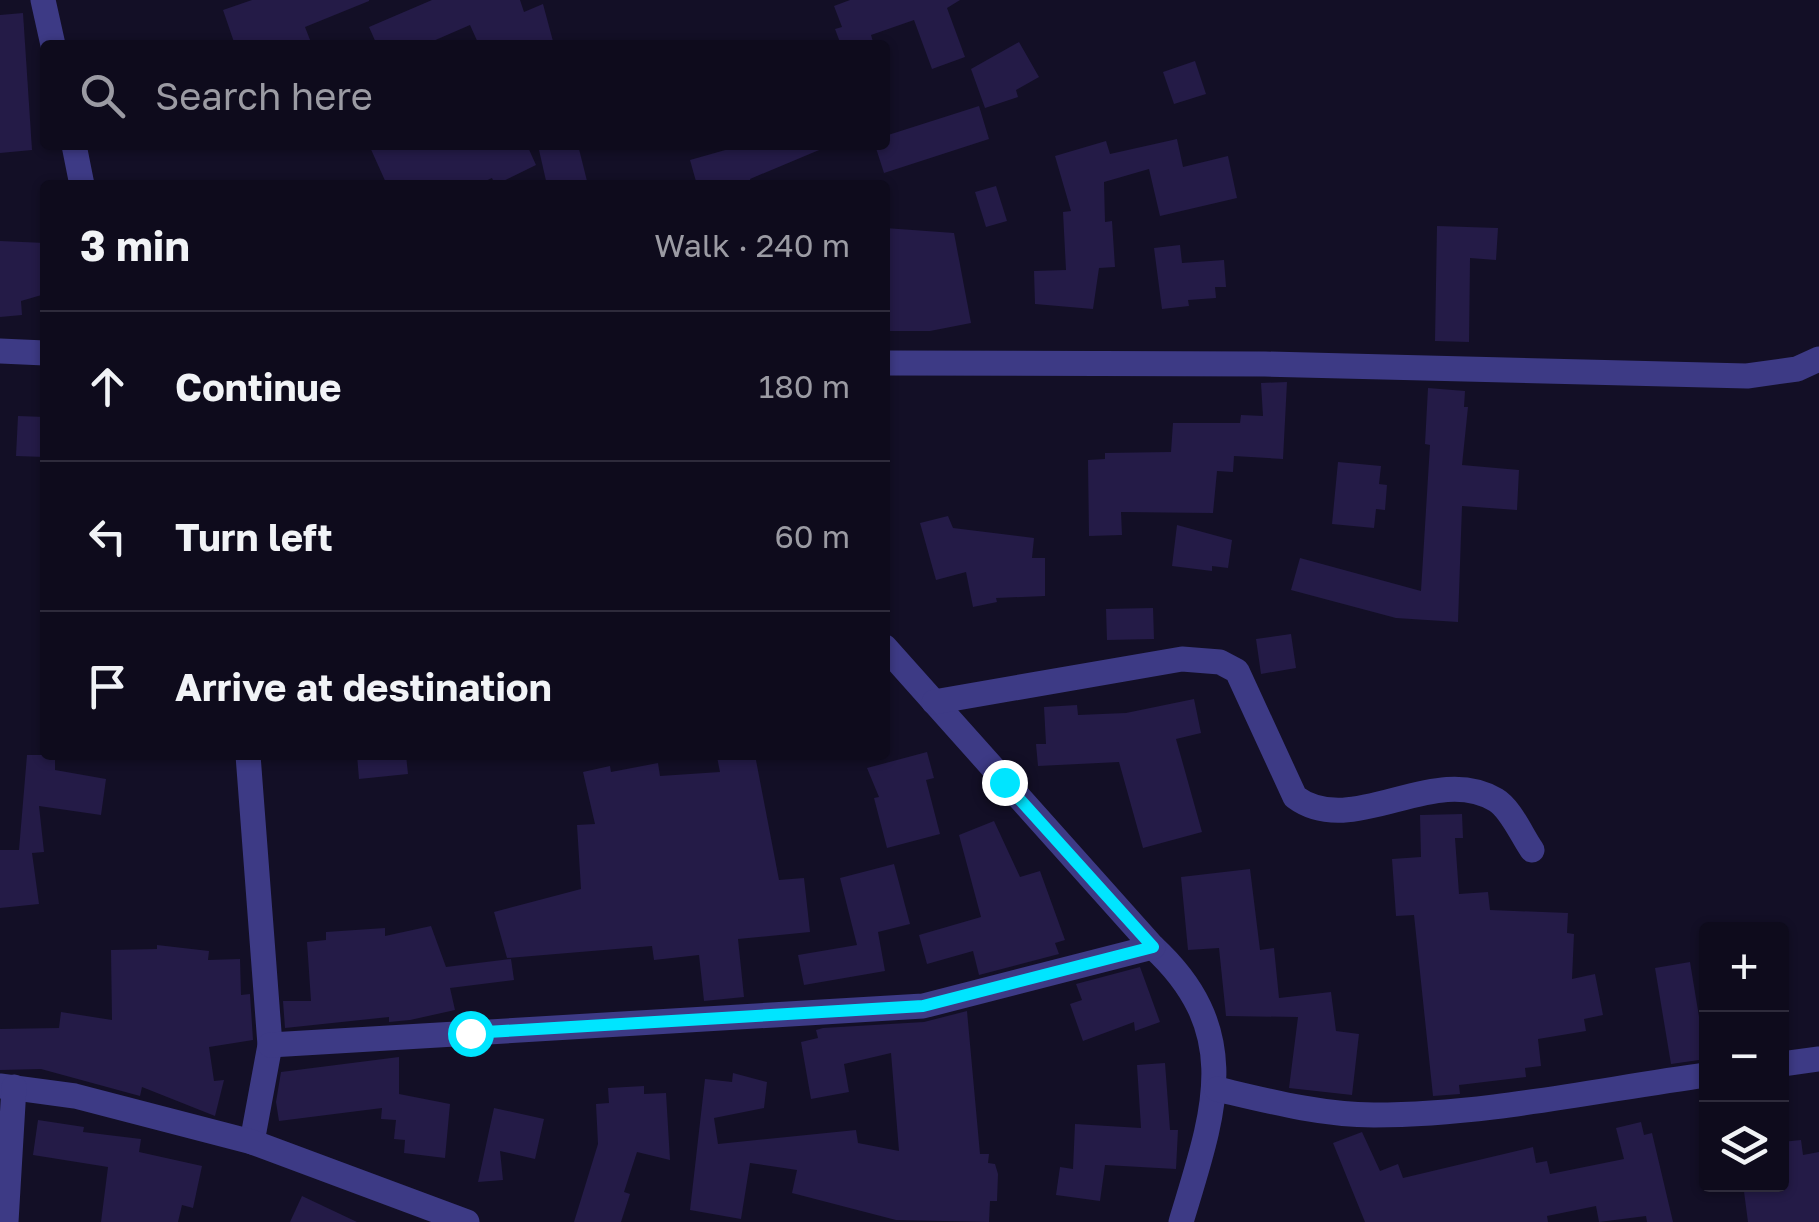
<!DOCTYPE html>
<meta charset="utf-8">
<style>
:root{--surface:#0e0b1c;--page:#171425;--text:#f1f3f6;--muted:#9b9ba3;--line:#2e2b3b}
body{margin:0;font-family:"Golos Text",sans-serif;background:var(--page);color:var(--text)}
.controls{position:absolute;right:30px;bottom:30px;display:grid;overflow:hidden;border-radius:10px;box-shadow:0 2px 8px #0004}
.controls button{width:90px;height:90px;display:grid;place-items:center;padding:0;border:0;border-bottom:2px solid var(--line);background:var(--surface);color:var(--text);font:50px sans-serif}
.stop{position:absolute;width:30px;height:30px;margin:-22px;border:8px solid #00e5ff;border-radius:50%;background:#fff}
.stop.end{background:#00e5ff;border-color:#fff;box-shadow:0 2px 10px #0008}
.list{margin:0;padding:0;list-style:none}
h2{display:flex;justify-content:space-between;align-items:center;height:130px;margin:0;padding:0 40px;font-size:42px}
h2 small{font-size:32px;font-weight:400;color:var(--muted)}
.list li{display:grid;grid-template-columns:65px 1fr auto;gap:30px;align-items:center;box-sizing:border-box;height:150px;padding:0 40px;border-top:2px solid var(--line)}
.list b{display:block;font-size:38px;white-space:nowrap}
.list em{font-size:32px;font-style:normal;color:var(--muted)}
.icon{flex:none;width:55px;height:55px;fill:none;stroke:currentColor;stroke-width:2;stroke-linecap:round;stroke-linejoin:round}
.map{position:relative;flex:none;width:1819px;height:1222px;overflow:hidden}
.search{position:absolute;background:var(--surface);box-shadow:0 2px 8px #0004;left:40px;top:40px;width:850px;height:110px;display:flex;align-items:center;gap:25px;box-sizing:border-box;padding:0 35px;border-radius:10px;color:var(--muted);font-size:38px}
.panel{position:absolute;background:var(--surface);box-shadow:0 2px 8px #0004;left:40px;top:180px;width:850px;height:580px;border-radius:10px}
.map>svg:first-child{display:block}
.building{fill:#241b47}
.lines{fill:none;stroke-linecap:round;stroke-linejoin:round}
.street{stroke:#3d3a85;stroke-width:25}
.route{stroke:#00e5ff;stroke-width:12}
</style>
<div class="map">
<svg width="1819" height="1222" viewBox="0 0 1819 1222">
<rect width="100%" height="100%" fill="#130f26"/>
<g class="building">
<polygon points="252,0 369,0 369,1 305,27 312,45 235,45 223,10"/>
<polygon points="432,0 520,0 524,12 543,4 554,45 479,45 470,25 424,45 377,45 369,27"/>
<polygon points="850,0 960,0 947,8 965,57 932,69 914,20 871,35 874,45 841,45 835,29 842,27 834,6"/>
<polygon points="23,13 32,150 0,153 0,15"/>
<polygon points="1019,42 1039,77 1016,90 1018,97 985,108 971,69"/>
<polygon points="1195,61 1206,94 1174,104 1163,72"/>
<polygon points="979,106 989,139 884,173 875,145 885,145 885,136"/>
<polygon points="1177,139 1183,167 1228,156 1237,198 1160,216 1149,169 1104,182 1105,222 1112,221 1115,267 1099,268 1093,309 1035,304 1034,271 1066,270 1063,212 1071,211 1055,156 1106,141 1110,154"/>
<polygon points="369,145 527,145 536,165 495,185 492,178 477,185 387,185"/>
<polygon points="559,145 578,145 588,185 547,185 539,150"/>
<polygon points="743,145 831,145 750,179 752,185 697,185 690,160"/>
<polygon points="996,186 1007,221 986,227 975,192"/>
<polygon points="1437,226 1498,228 1496,260 1470,258 1469,342 1435,341"/>
<polygon points="885,228 954,233 971,323 930,331 885,331"/>
<polygon points="0,241 45,243 45,294 21,301 22,315 0,317"/>
<polygon points="1180,245 1182,263 1224,260 1226,287 1215,287 1216,298 1188,300 1189,306 1162,309 1154,248"/>
<polygon points="1287,382 1283,459 1234,456 1233,472 1217,471 1213,513 1121,512 1122,535 1089,536 1088,460 1105,459 1105,453 1171,452 1173,423 1240,423 1241,415 1263,416 1261,383"/>
<polygon points="1428,388 1465,391 1464,407 1468,407 1462,465 1519,470 1517,510 1462,506 1458,622 1396,618 1291,590 1300,558 1421,591 1430,445 1425,444"/>
<polygon points="18,416 45,417 45,457 16,456"/>
<polygon points="1338,462 1381,466 1379,484 1387,485 1385,510 1376,509 1374,528 1332,524"/>
<polygon points="948,516 953,528 1034,538 1032,558 1045,558 1045,596 996,598 997,602 973,607 966,572 936,580 920,523"/>
<polygon points="1177,525 1232,540 1228,568 1212,566 1212,571 1172,566"/>
<polygon points="1153,608 1154,639 1107,640 1106,609"/>
<polygon points="1291,634 1296,668 1261,674 1256,639"/>
<polygon points="1194,699 1201,733 1176,739 1202,832 1143,848 1119,762 1038,766 1036,744 1046,744 1044,707 1077,705 1078,715 1126,713"/>
<polygon points="927,752 934,778 926,780 940,834 887,848 874,798 879,797 867,768"/>
<polygon points="27,755 55,755 55,770 106,779 101,815 39,806 44,852 32,853 39,904 0,908 0,850 19,850"/>
<polygon points="357,755 406,755 408,774 359,779"/>
<polygon points="755,755 779,880 804,878 810,932 738,939 744,997 704,1001 699,955 654,960 652,946 507,958 494,912 581,889 577,825 595,824 583,772 610,766 611,772 658,763 660,776 720,772 717,757"/>
<polygon points="1462,814 1463,838 1455,838 1459,894 1488,892 1490,910 1568,913 1567,933 1574,934 1572,979 1595,974 1603,1015 1584,1019 1586,1031 1538,1039 1541,1066 1525,1068 1526,1077 1459,1085 1460,1094 1433,1096 1414,915 1396,916 1392,859 1421,857 1420,815"/>
<polygon points="994,821 1020,877 1040,871 1065,940 1055,943 1059,954 979,975 973,951 927,964 919,935 981,917 959,835"/>
<polygon points="894,864 910,924 878,932 885,971 804,985 798,955 857,945 840,878"/>
<polygon points="1250,869 1260,950 1274,948 1279,998 1331,992 1336,1031 1359,1034 1352,1095 1289,1088 1298,1017 1226,1016 1219,948 1188,950 1181,877"/>
<polygon points="431,926 446,967 511,959 514,980 450,988 455,1010 410,1020 389,1022 389,1017 285,1028 283,1001 311,1001 307,942 326,940 326,932 385,928 385,936"/>
<polygon points="157,945 209,951 208,960 240,959 241,995 250,994 253,1040 209,1047 214,1081 224,1080 215,1116 142,1087 140,1096 41,1069 0,1070 0,1029 59,1028 61,1012 112,1020 111,950 157,949"/>
<polygon points="1690,962 1706,1059 1671,1064 1655,968"/>
<polygon points="1140,967 1160,1022 1135,1031 1134,1022 1083,1041 1070,1004 1082,1000 1076,984"/>
<polygon points="967,1011 980,1154 989,1154 988,1163 995,1164 998,1174 997,1201 990,1201 989,1222 896,1220 792,1193 797,1170 750,1163 741,1219 690,1210 705,1079 732,1082 733,1073 767,1082 764,1108 714,1118 718,1144 856,1130 858,1143 899,1151 891,1053 844,1064 849,1092 811,1099 801,1042 818,1038 816,1030 823,1028 924,1022"/>
<polygon points="399,1057 399,1094 450,1104 445,1158 404,1153 405,1140 394,1139 396,1120 381,1119 382,1108 279,1121 276,1102 281,1072"/>
<polygon points="1165,1063 1170,1130 1178,1130 1176,1169 1105,1165 1100,1201 1056,1195 1060,1167 1073,1169 1075,1124 1141,1128 1137,1065"/>
<polygon points="644,1086 644,1094 666,1093 670,1160 637,1152 624,1192 630,1194 621,1222 574,1222 598,1144 596,1104 609,1103 608,1088"/>
<polygon points="494,1108 544,1119 535,1159 500,1151 503,1180 478,1182"/>
<polygon points="38,1120 84,1127 83,1132 141,1139 139,1152 202,1166 193,1208 182,1205 178,1222 101,1222 108,1167 33,1155"/>
<polygon points="1641,1122 1644,1135 1652,1133 1673,1222 1647,1222 1646,1216 1599,1222 1596,1206 1547,1216 1548,1222 1365,1222 1333,1143 1362,1132 1380,1171 1398,1164 1403,1178 1533,1147 1536,1163 1547,1161 1550,1174 1624,1159 1616,1128"/>
<polygon points="1801,1140 1803,1155 1819,1152 1819,1222 1748,1222 1743,1184 1782,1184 1782,1142"/>
<polygon points="302,1196 357,1222 290,1222"/>
</g>
<g class="lines">
<g class="street">
<polyline points="43,0 53,45"/>
<polyline points="74,145 82,185"/>
<polyline points="0,351 45,353"/>
<polyline points="885,363 1265,364 1747,376 1797,369 1819,359"/>
<path d="M885,647L1153,947C1246,1033 1213,1115 1181,1222"/>
<path d="M934,702L1182,659L1220,662L1237,671L1295,797C1353,840 1433,762 1496,800C1511,809 1522,836 1532,850"/>
<polyline points="248,755 270,1045 252,1142"/>
<polyline points="270,1045 923,1006 1153,947"/>
<polyline points="1782,1064 1819,1059"/>
<polyline points="0,1086 75,1096 252,1142 467,1222"/>
<path d="M1217,1089C1268,1101 1321,1115 1374,1115C1485,1115 1597,1090 1706,1075"/>
<polyline points="6,1222 14,1087"/>
</g>
</g>
<g class="lines">
<polyline class="route" points="470,1033 923,1006 1153,947 1004,782"/>
</g>
</svg>
<div class="controls">
<button>+</button>
<button>−</button>
<button><svg class="icon" aria-label="layers" viewBox="0 0 24 24"><path d="M12 4l9 5-9 5-9-5zM3 14l9 5 9-5"/></svg></button>
</div>
<div class="stop" style="left:470px;top:1033px"></div>
<div class="stop end" style="left:1004px;top:782px"></div>
<div class="search"><svg class="icon" aria-label="search" viewBox="0 0 24 24"><circle cx="10" cy="10" r="6"/><path d="M15 15l6 6"/></svg>Search here</div>
<section class="panel">
<h2>3 min<small>Walk · 240 m</small></h2>
<ul class="list">
<li><svg class="icon" aria-label="ahead" viewBox="0 0 24 24"><path d="M12 20V5M6 11l6-6 6 6"/></svg><div><b>Continue</b></div><em>180 m</em></li>
<li><svg class="icon" aria-label="left" viewBox="0 0 24 24"><path d="M17 20v-9H6M10 6l-5 5 5 5"/></svg><div><b>Turn left</b></div><em>60 m</em></li>
<li><svg class="icon" aria-label="arrive" viewBox="0 0 24 24"><path d="M6 21V4h12l-3 4 3 4H6"/></svg><div><b>Arrive at destination</b></div></li>
</ul>
</section>
</div>
